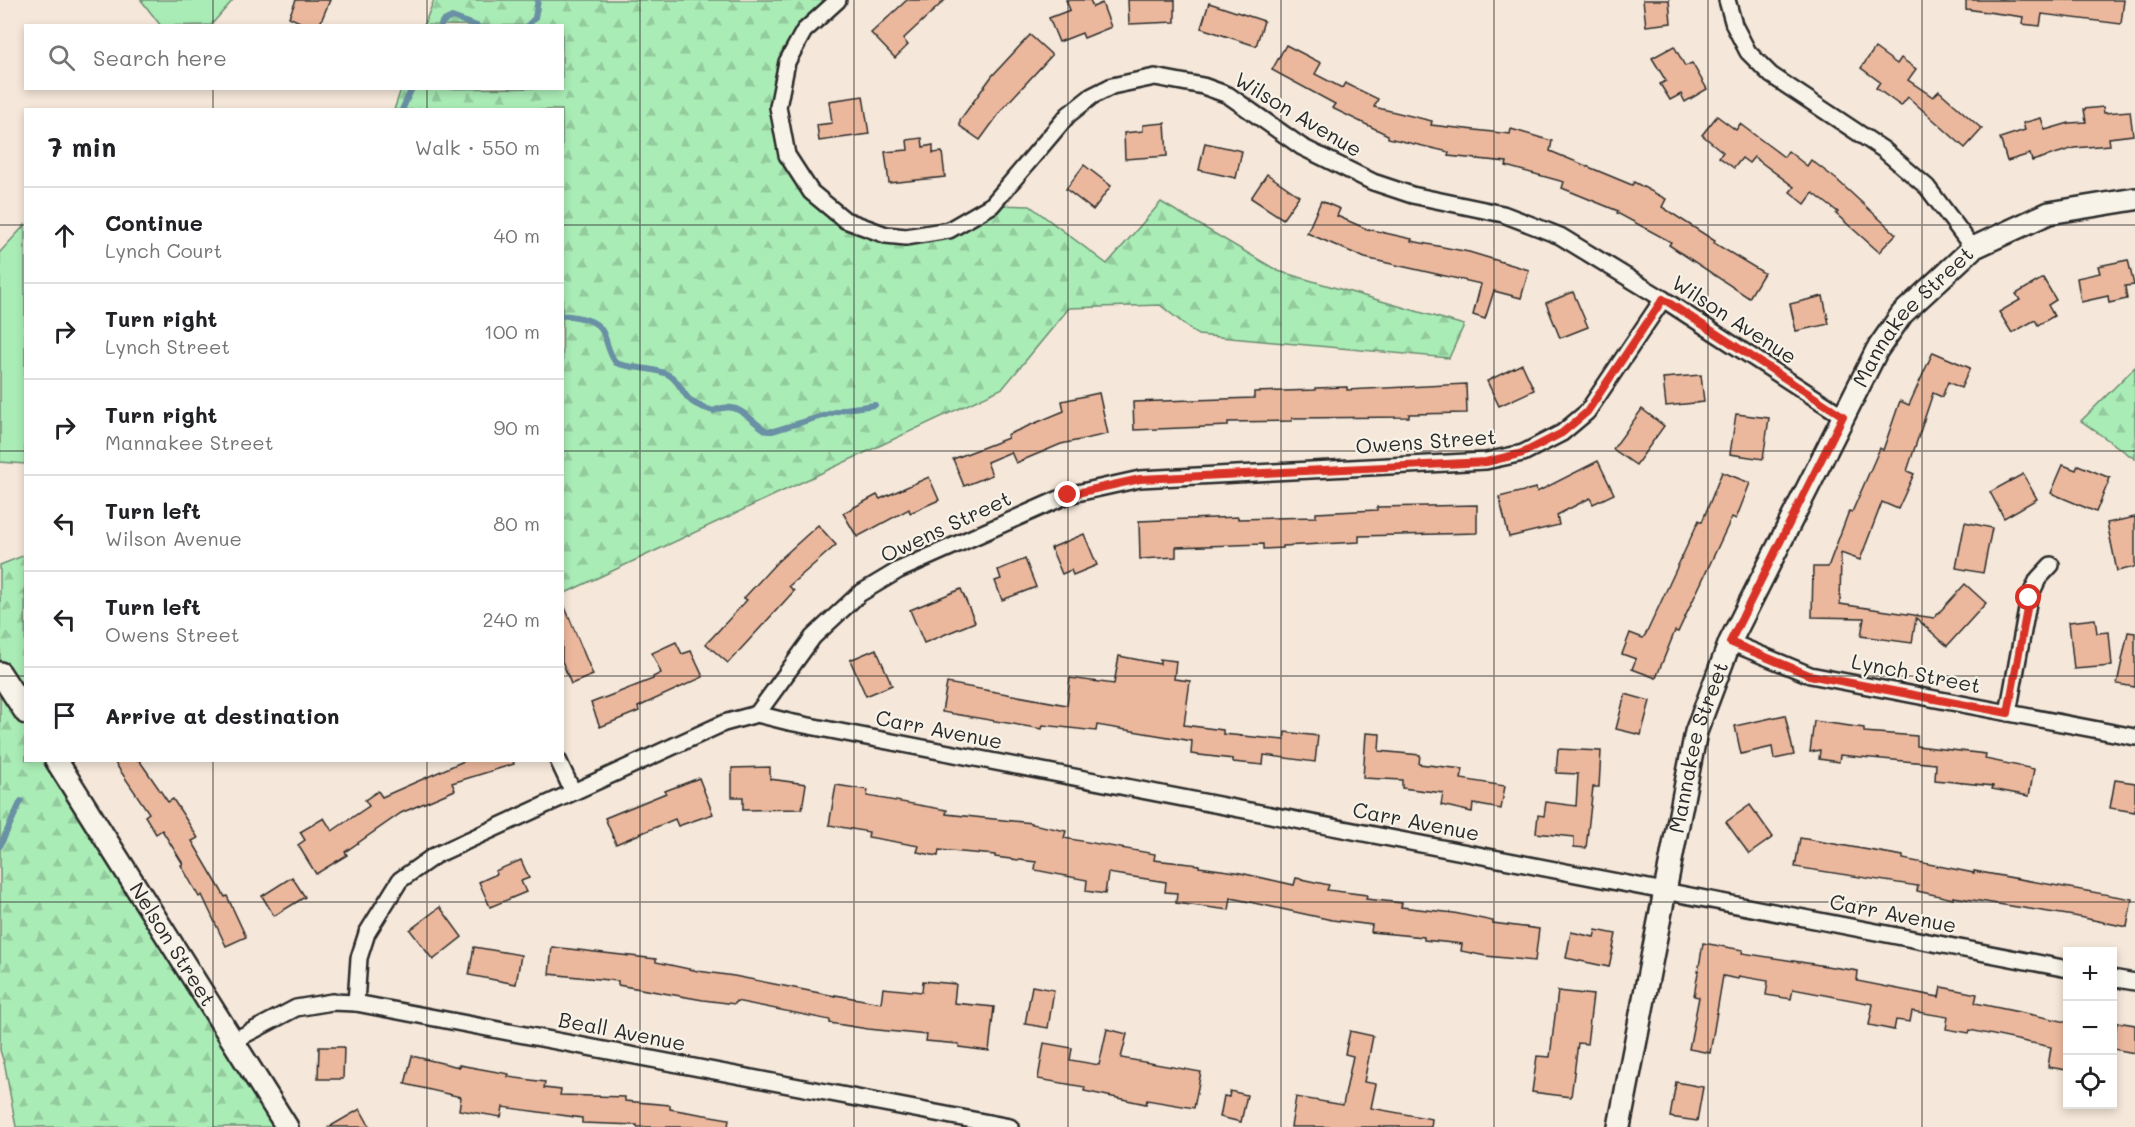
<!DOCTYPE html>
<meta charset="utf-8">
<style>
:root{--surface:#fff;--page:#f6f6f6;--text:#202124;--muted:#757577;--line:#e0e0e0}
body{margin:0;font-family:Mali,sans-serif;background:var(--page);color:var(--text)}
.controls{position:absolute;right:18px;bottom:18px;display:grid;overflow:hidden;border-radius:0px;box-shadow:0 3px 9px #0003}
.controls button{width:54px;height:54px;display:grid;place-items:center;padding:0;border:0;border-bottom:2px solid var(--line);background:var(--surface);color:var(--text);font:30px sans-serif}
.stop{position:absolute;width:18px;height:18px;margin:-14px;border:4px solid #d93025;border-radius:50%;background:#fff}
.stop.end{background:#d93025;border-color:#fff;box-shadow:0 2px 6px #0008}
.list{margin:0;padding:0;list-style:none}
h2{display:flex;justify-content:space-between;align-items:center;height:78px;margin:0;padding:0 24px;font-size:26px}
h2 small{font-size:20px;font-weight:400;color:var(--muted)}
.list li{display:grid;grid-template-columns:39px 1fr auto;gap:18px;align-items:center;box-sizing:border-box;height:96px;padding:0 24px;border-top:2px solid var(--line)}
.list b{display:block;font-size:22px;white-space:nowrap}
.list p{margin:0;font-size:20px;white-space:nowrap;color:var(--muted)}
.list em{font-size:20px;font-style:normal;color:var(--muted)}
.icon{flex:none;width:33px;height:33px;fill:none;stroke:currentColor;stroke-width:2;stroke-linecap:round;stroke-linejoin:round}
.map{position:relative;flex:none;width:2135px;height:1127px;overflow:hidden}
.search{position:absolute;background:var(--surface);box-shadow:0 3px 9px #0003;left:24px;top:24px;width:540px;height:66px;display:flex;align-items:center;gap:15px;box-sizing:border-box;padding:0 21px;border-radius:0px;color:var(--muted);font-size:22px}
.panel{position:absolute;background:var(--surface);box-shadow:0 3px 9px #0003;left:24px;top:108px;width:540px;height:654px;border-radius:0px}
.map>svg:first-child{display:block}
.forest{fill:url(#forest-firs);stroke:#6a8c70;stroke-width:1.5}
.garden{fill:#aaecb6;stroke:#6a8c70;stroke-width:1.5}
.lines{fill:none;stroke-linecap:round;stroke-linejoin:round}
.stream{stroke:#6990a4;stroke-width:6}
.building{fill:#ebb89d;stroke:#2b2b2b;stroke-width:1.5}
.street-casing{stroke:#2b2b2b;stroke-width:20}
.secondary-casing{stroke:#2b2b2b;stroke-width:26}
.street{stroke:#f7f3e8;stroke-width:15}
.secondary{stroke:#f7f3e8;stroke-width:21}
.route{stroke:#d93025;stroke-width:8}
.grid{fill:none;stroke:#2b2b2b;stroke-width:1.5;stroke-opacity:0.55}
.labels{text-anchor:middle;stroke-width:4.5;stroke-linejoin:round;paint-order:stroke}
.street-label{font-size:21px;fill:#2b2b2b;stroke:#f7f3e8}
</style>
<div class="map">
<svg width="2135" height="1127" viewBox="0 0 2135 1127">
<defs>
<pattern id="forest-firs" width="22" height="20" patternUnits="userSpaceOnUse" patternTransform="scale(1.5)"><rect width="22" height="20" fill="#aaecb6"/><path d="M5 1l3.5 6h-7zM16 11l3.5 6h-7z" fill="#92cb9d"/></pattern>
</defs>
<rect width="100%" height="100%" fill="#f5e7d9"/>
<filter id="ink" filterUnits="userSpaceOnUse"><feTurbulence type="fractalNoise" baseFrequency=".0167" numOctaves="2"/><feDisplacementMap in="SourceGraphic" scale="12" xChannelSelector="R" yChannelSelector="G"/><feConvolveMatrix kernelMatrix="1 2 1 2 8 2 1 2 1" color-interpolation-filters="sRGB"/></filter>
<g filter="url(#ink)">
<g class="forest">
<polygon points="434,0 838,0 804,31 778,107 787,155 811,192 886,235 949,230 992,205 1030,206 1107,264 1161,202 1278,271 1464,325 1449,358 1198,335 1160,305 1069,308 1003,388 563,594 562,110 394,110 401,89 562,88 562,26 424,25"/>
<polygon points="2135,367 2135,459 2081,421"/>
<polygon points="25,555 26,760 56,761 287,1127 16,1127 5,1066 0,1050 0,565"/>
</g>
<g class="garden">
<polygon points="141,0 233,0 211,25 161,26"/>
<polygon points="25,225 25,464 0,462 0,252"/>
</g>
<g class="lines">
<g class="stream">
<polyline points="441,26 442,22 452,17 477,26"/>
<polyline points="527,26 535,18 538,0"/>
<polyline points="402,110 412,88"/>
<path d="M562,316C569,315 575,317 581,318C612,325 601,343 616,363C632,369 651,367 667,374C677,378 681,390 688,398C694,405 704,408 713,411C739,399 748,420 767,431H773L845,409L875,405"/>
<polyline points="0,846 21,801"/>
</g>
</g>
<g class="building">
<polygon points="296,0 330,0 319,26 308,26 289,17"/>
<polygon points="907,0 945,0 903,39 908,45 895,58 871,33"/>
<polygon points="1066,0 1090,0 1093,7 1102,3 1111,27 1084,38 1082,33 1059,42 1049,18 1070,10"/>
<polygon points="1128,0 1175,0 1175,22 1129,24"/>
<polygon points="1643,0 1669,0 1671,23 1646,26"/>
<polygon points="1966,0 2124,0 2121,24 2042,14 2040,26 2022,24 2023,17 1966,9"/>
<polygon points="1209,3 1264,21 1256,46 1201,28"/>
<polygon points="1030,35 1052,55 1004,107 980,140 960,126 960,120 992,76"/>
<polygon points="1286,45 1321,63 1315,74 1342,88 1345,83 1378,99 1374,107 1432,121 1431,125 1510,134 1511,129 1552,141 1550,151 1632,185 1634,182 1666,199 1662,207 1715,241 1714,243 1764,273 1749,298 1669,245 1671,242 1617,213 1618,211 1562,188 1564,182 1506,166 1507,162 1448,156 1449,152 1388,138 1388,135 1332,108 1335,104 1272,70"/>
<polygon points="1674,46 1685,66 1692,63 1707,89 1685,102 1681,94 1670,100 1660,84 1666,81 1652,58"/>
<polygon points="1875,48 1897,64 1901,58 1916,69 1908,80 1933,97 1939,91 1982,129 1965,148 1908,97 1901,106 1876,88 1880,82 1861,68"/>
<polygon points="863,96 869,134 819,141 817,125 832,123 829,101"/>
<polygon points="2103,107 2104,113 2130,111 2133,135 2109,138 2110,145 2074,148 2032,161 2030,154 2007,161 2000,138 2025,130 2023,123 2041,118 2045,130 2069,123 2086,122 2084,109"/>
<polygon points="1717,116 1736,130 1740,124 1784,157 1788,151 1807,166 1811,160 1836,179 1896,234 1879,252 1836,214 1838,212 1813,193 1805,204 1790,192 1794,187 1754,157 1749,163 1742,158 1734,168 1719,157 1723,152 1702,135"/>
<polygon points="1165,123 1167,156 1125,159 1124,133 1143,131 1143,125"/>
<polygon points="922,138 923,147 933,145 933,153 942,152 945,177 889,183 885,152 908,150 907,140"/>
<polygon points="1205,143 1242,151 1236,178 1199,170"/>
<polygon points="1084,165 1111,186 1093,210 1066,189"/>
<polygon points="1267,174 1299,196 1283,219 1251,198"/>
<polygon points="1321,201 1340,209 1337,216 1367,229 1412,239 1411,241 1469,252 1529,270 1521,298 1494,291 1485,319 1473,315 1481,284 1365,258 1307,233"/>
<polygon points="2128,260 2134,285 2125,286 2127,299 2109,303 2108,296 2081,302 2077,278 2100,273 2098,266"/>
<polygon points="2043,278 2056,300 2048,305 2054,316 2038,325 2035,320 2012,333 1999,312 2020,300 2016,294"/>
<polygon points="1573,292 1588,327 1560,338 1546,303"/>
<polygon points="1823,296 1829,324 1796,331 1790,304"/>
<polygon points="1933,352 1970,368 1961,388 1948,382 1942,397 1933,393 1907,471 1914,474 1898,509 1882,502 1860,560 1841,553 1840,604 1934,618 1965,584 1986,603 1947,646 1916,618 1912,643 1861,636 1864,618 1812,617 1813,567 1828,567 1849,511 1852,512 1880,448 1883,450 1900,401 1909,405"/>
<polygon points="1522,364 1534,390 1499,406 1487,381"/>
<polygon points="1701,375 1704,402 1666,406 1663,378"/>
<polygon points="1466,384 1467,413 1409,414 1409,417 1292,418 1292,421 1228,422 1228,426 1134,430 1133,402 1254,398 1254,392 1315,390 1315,388 1347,387 1347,390"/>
<polygon points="1099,393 1108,434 1061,444 1016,463 1011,452 987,462 992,475 964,486 953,459 1008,438 1007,435 1064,411 1062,401"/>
<polygon points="1642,409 1664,426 1636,465 1613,449"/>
<polygon points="1736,414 1769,418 1763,459 1730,454"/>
<polygon points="1598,461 1614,494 1593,504 1590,498 1557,515 1559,525 1509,537 1499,497 1536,488 1537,492"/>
<polygon points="2063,465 2076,470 2078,465 2110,478 2096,512 2051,493"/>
<polygon points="1722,472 1750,483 1736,519 1732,517 1678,632 1675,631 1656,678 1632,669 1636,659 1622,654 1630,633 1643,638 1647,632 1699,520 1702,522"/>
<polygon points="2023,474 2037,499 2004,518 1990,492"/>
<polygon points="929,477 939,500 910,513 909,509 857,537 843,513 877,495 880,499"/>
<polygon points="1477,505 1477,533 1359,536 1359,542 1283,546 1283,548 1263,549 1263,544 1176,547 1176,557 1140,559 1139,521 1238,517 1238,519 1316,517 1316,513 1377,510 1377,507"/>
<polygon points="2135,517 2135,567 2117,571 2107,523"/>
<polygon points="1965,522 1992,528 1983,573 1956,568"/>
<polygon points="818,525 836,545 789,586 794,591 728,663 706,644 747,600 744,598 777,562"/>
<polygon points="1084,534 1097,565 1073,575 1071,570 1062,574 1051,548"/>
<polygon points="1025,559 1036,587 1002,600 995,581 1001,579 998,570"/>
<polygon points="961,589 975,622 924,643 910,610"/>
<polygon points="562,600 593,675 571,684 562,661"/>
<polygon points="2095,619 2097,633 2109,632 2112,666 2074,669 2069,622"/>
<polygon points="2128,632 2135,633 2135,687 2117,684"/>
<polygon points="676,642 682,654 691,651 703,677 638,707 639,711 600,727 591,703 653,679 653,677 661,673 652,653"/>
<polygon points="876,649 892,685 866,696 850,660"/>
<polygon points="1119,656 1160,664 1160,659 1176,661 1174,679 1190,681 1184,725 1223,730 1223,734 1284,740 1285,732 1318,736 1315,762 1264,755 1263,765 1233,762 1233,759 1191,754 1192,741 1097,725 1096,731 1043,725 1042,729 942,712 947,683 1067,705 1070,678 1114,684"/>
<polygon points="1625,694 1650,701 1641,735 1616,729"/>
<polygon points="1785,715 1794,755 1774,759 1772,747 1741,754 1735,726"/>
<polygon points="1814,721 1864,728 1864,732 1917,736 1917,746 1986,754 1985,759 2034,769 2029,796 1992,789 1993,786 1935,780 1936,764 1840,755 1839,762 1819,759 1820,750 1810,752"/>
<polygon points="1366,733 1380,734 1379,751 1420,755 1419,764 1463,769 1461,779 1505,786 1501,809 1473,804 1472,812 1441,805 1443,793 1402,788 1402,780 1363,778"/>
<polygon points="1558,749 1601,751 1599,787 1593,787 1586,848 1574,847 1574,837 1536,833 1538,815 1544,816 1546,802 1576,806 1578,774 1556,773"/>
<polygon points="113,760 139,760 168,802 173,799 198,838 192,841 225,897 227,896 246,937 226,946 202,895 199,897 181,865 183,864 162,830 156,834 145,816 149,813"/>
<polygon points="466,760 513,760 514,764 452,783 455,790 401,813 345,852 347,855 316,874 298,845 305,840 300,832 324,818 332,831 369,806 365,800 378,791 382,797"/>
<polygon points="770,767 770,779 806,784 802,809 743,810 743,797 732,797 732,768"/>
<polygon points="699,778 713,814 678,826 675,819 616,844 605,818 666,793 665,791"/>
<polygon points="2115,780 2135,783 2135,812 2110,808"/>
<polygon points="836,785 868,790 867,796 947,810 946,814 1032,823 1032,824 1066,831 1064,838 1155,854 1154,860 1199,865 1199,867 1236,872 1294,885 1296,878 1329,885 1327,890 1367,895 1366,899 1402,903 1401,907 1454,913 1493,921 1493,923 1539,929 1535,961 1486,956 1461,951 1462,944 1424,940 1424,937 1371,932 1372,925 1332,920 1231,898 1229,910 1176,903 1177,893 1165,892 1166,882 1108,873 1105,894 1086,891 1087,880 1035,870 1036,862 995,857 995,855 939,850 938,856 917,852 919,846 868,837 869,832 829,825"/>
<polygon points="1750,805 1773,837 1749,854 1726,822"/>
<polygon points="1800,838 1903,856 1903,859 1974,873 1974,871 2132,899 2127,927 2074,916 1953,897 1953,899 1917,891 1918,886 1795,867"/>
<polygon points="521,860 529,878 521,881 526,892 490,907 479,882 497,874 495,871"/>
<polygon points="292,877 305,897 274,916 262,896"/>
<polygon points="440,907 462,937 433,960 410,930"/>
<polygon points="1596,930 1616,934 1609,967 1566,958 1571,932 1594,937"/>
<polygon points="1703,943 1743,950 1742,953 1858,971 1857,981 1939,997 1941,987 1977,994 1975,1003 2067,1022 2067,1070 2048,1067 2051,1047 1970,1030 1969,1033 1946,1029 1948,1017 1912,1011 1910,1022 1896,1020 1894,1030 1869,1025 1873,1004 1793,989 1791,999 1766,995 1768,981 1739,976 1738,979 1723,976 1710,1053 1689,1049 1699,997 1694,996"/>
<polygon points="474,947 521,955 516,984 469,975"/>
<polygon points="552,947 656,959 656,962 698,971 734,976 835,996 835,995 881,1003 883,988 922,992 923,981 956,984 954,1003 994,1007 989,1051 959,1047 959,1044 926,1041 927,1035 868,1029 830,1023 830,1020 736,1001 735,1004 703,1000 618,985 618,981 549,974"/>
<polygon points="1032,986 1054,990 1048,1028 1025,1024"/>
<polygon points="1558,991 1593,995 1587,1044 1578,1043 1571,1097 1532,1092 1537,1056 1550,1057"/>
<polygon points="2117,1022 2135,1025 2135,1053 2113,1049"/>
<polygon points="1107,1029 1127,1034 1121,1058 1201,1072 1194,1108 1147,1100 1146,1104 1084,1091 1085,1087 1038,1079 1044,1043 1072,1048 1070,1060 1099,1065"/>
<polygon points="1350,1031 1373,1036 1364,1082 1376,1084 1371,1108 1432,1119 1431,1127 1291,1127 1296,1097 1343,1105 1353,1056 1345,1054"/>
<polygon points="319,1047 344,1047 343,1079 318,1079"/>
<polygon points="412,1056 459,1067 459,1065 509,1074 508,1077 545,1082 544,1088 561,1090 560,1095 625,1097 625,1101 670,1105 670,1109 729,1119 728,1127 637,1127 637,1125 582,1123 582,1118 503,1107 501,1117 459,1110 461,1097 405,1084"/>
<polygon points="1676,1082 1703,1087 1697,1121 1670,1117"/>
<polygon points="1230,1091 1247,1095 1241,1122 1220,1117 1224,1096 1229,1097"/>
<polygon points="360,1109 370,1127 329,1127"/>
</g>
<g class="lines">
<defs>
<g id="street">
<polyline points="838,0 804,31 787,62 778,107 787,155 811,192 845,220 886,235 906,237 949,230 992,205 1068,115 1092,96 1112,86 1155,77 1203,86 1228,95 1302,147 1373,182 1412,195 1503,214 1560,236 1663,299 1843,416"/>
<polyline points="1727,0 1734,25 1748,52 1771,75 1884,150 1927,187 1973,248"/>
<polyline points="1730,642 1810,675 2135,737"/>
<polyline points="2008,713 2029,598 2038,579 2051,565"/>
<polyline points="757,714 789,722 2068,969"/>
<polyline points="558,760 573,792"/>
<polyline points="2112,978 2135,982"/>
<polyline points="356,1003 359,958 367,933 400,880 434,856 724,723 757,714 813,637 859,594 899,570 1068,495 1140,479 1486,461 1523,453 1562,433 1587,412 1663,299"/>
<polyline points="233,1041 296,1008 332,1002 356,1003 1010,1127"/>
</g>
<g id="secondary">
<polyline points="0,673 26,713"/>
<path id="s1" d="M56,760L287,1127"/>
<path id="s2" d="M1619,1127L1696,732L1730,642L1877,350L1902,314L1973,248L2049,213L2135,199"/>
</g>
</defs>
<use href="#street" class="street-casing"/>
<use href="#secondary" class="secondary-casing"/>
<use href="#street" class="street"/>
<use href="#secondary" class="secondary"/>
</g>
</g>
<g class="lines" filter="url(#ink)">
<polyline class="route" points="1068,495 1140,479 1486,462 1523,453 1562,433 1587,412 1663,299 1843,416 1730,642 1809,675 2008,713 2029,598"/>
</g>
<path class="grid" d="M213,0V26M427,0V26M640,0V1127M854,0V1127M1068,0V1127M1281,0V1127M1494,0V1127M1708,0V1127M1922,0V1127M213,88V110M427,88V110M0,225H26M562,225H2135M0,451H26M562,451H2135M0,676H26M562,676H2135M213,760V1127M427,760V1127M0,902H2135"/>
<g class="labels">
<g class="street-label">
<text transform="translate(1298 115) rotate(31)" y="7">Wilson Avenue</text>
<text transform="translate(1734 320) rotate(33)" y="7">Wilson Avenue</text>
<text dy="7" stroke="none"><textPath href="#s2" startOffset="874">Mannakee Street</textPath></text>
<text transform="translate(1426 442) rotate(-4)" y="7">Owens Street</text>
<text transform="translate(946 527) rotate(-25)" y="7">Owens Street</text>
<text transform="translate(1916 674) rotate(11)" y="7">Lynch Street</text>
<text transform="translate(939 730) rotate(11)" y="7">Carr Avenue</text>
<text dy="7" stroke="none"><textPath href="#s2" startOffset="388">Mannakee Street</textPath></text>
<text transform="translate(1416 822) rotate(11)" y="7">Carr Avenue</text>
<text transform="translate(1893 914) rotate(11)" y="7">Carr Avenue</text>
<text dy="7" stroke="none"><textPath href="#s1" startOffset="218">Nelson Street</textPath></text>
<text transform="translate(622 1032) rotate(11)" y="7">Beall Avenue</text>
</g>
</g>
</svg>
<div class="controls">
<button>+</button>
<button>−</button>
<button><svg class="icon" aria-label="locate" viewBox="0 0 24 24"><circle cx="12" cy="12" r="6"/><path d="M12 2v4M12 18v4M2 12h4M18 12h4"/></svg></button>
</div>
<div class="stop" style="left:2029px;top:598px"></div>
<div class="stop end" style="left:1068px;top:495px"></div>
<div class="search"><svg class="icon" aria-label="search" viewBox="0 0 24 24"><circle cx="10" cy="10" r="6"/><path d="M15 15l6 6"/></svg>Search here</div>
<section class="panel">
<h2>7 min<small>Walk · 550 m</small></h2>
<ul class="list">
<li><svg class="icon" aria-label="ahead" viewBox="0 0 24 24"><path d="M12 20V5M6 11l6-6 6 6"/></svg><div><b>Continue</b><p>Lynch Court</p></div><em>40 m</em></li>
<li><svg class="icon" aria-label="right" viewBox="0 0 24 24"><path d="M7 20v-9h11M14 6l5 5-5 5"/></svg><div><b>Turn right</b><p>Lynch Street</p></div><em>100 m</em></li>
<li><svg class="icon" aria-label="right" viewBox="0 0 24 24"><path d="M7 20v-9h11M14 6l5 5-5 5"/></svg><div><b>Turn right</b><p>Mannakee Street</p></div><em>90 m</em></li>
<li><svg class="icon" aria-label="left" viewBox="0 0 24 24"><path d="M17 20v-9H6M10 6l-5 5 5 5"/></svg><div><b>Turn left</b><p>Wilson Avenue</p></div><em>80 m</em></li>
<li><svg class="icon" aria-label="left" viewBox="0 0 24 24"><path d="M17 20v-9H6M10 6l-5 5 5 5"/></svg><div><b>Turn left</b><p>Owens Street</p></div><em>240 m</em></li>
<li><svg class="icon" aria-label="arrive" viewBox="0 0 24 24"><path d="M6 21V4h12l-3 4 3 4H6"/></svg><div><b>Arrive at destination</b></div></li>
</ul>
</section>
</div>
